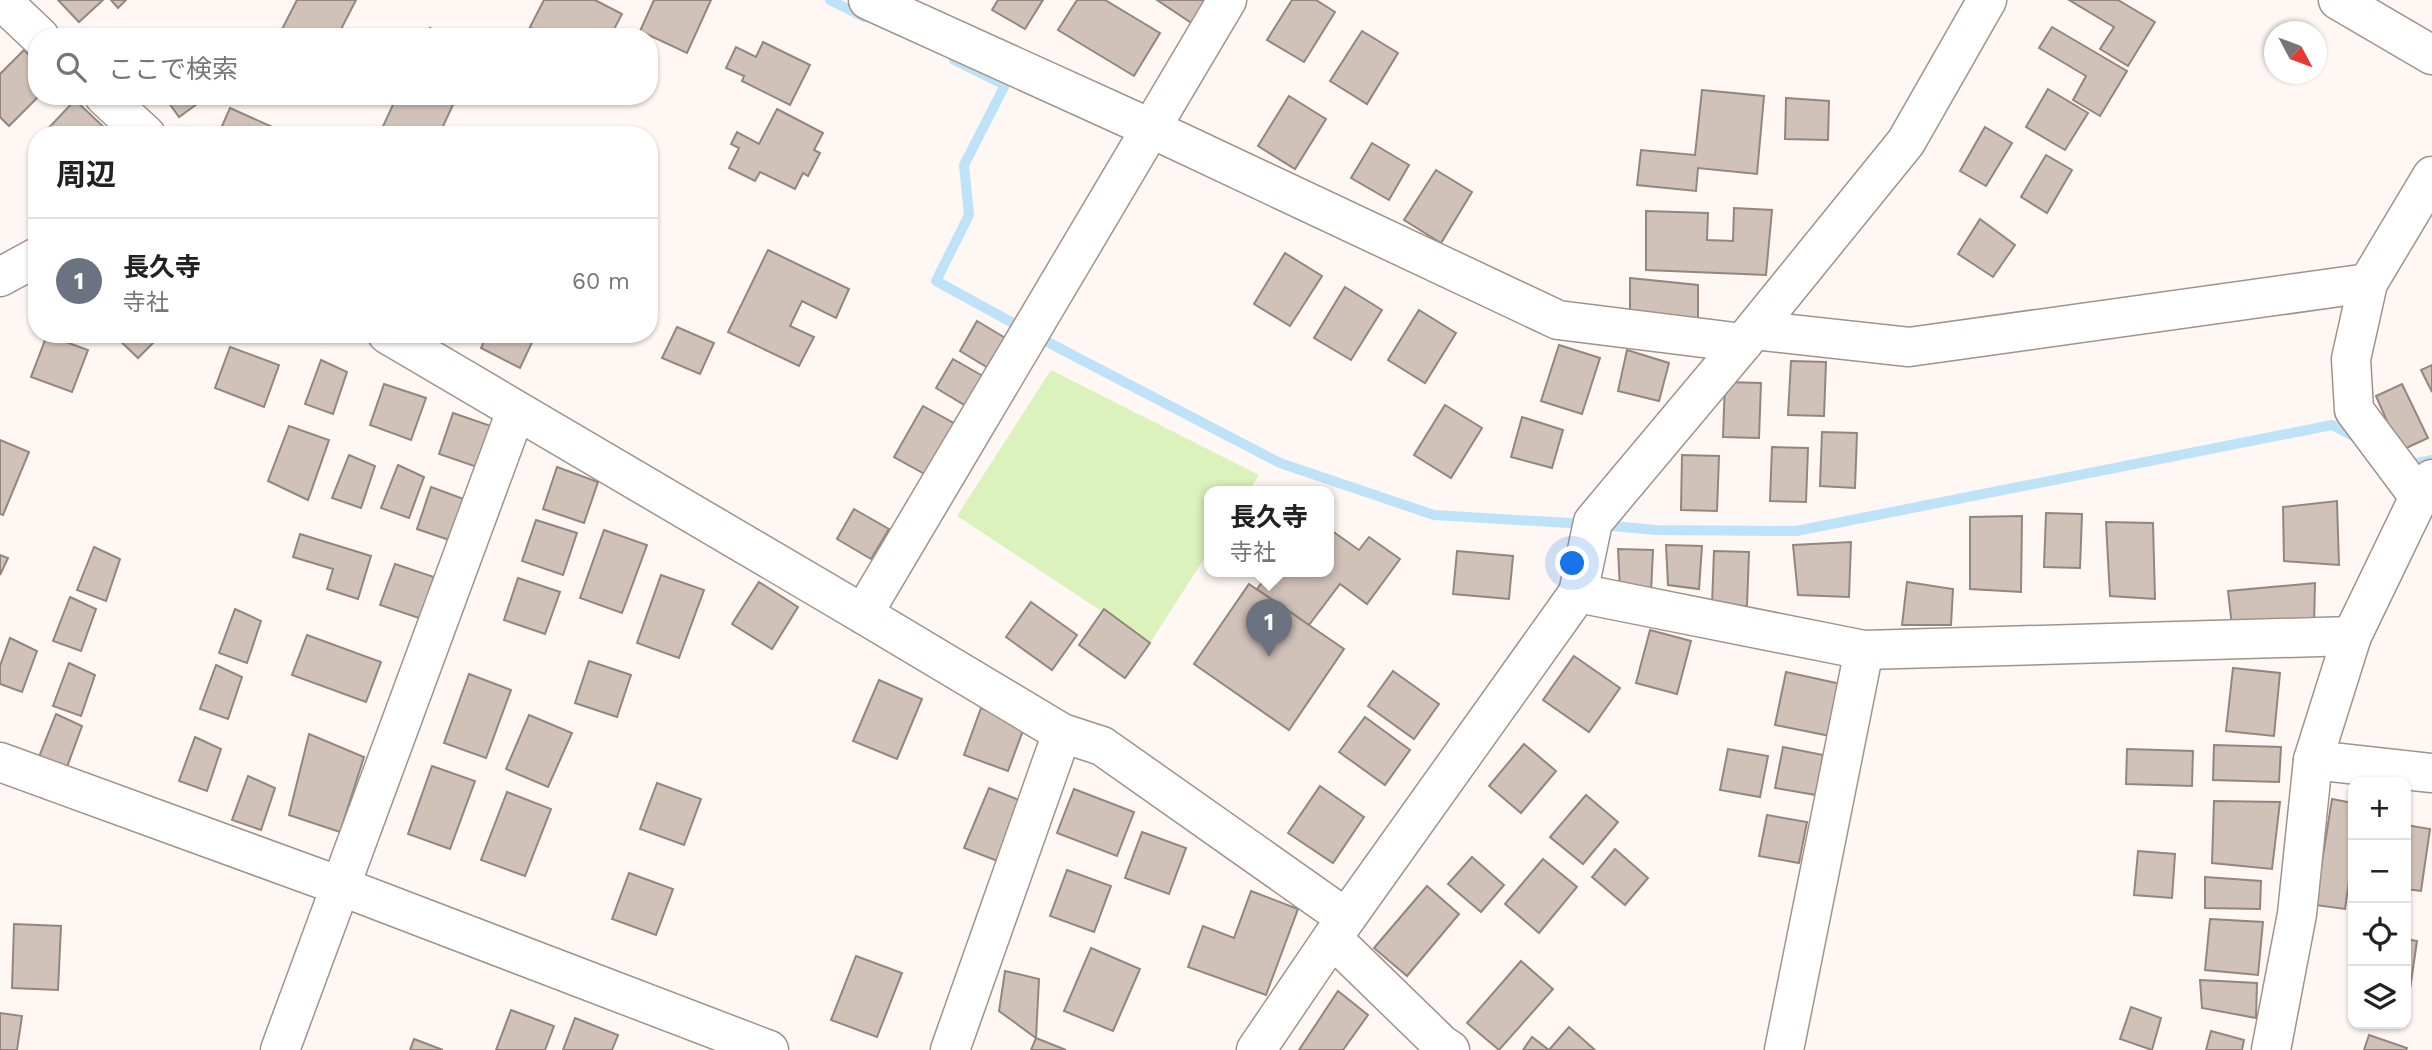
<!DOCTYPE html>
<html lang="ja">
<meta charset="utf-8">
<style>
:root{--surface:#fff;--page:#f6f6f6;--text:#222;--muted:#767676;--line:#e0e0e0;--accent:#159452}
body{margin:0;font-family:"Work Sans","Noto Sans JP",sans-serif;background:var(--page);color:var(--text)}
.controls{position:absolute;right:21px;bottom:21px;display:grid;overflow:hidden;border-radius:14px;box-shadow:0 2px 5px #0004}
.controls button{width:63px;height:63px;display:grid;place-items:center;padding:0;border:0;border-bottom:2px solid var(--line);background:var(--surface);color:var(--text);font:35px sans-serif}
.compass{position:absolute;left:2264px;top:21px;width:63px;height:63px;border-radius:50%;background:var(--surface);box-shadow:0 2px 5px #0004;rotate:131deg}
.you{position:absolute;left:1573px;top:564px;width:24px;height:24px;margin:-18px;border:5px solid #fff;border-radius:50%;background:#1a73e8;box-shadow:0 0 0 10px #1a73e833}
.badge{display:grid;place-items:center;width:46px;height:46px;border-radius:50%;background:var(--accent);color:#fff;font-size:23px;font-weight:700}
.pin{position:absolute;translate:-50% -58px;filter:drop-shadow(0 2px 4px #0008)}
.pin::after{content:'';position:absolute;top:37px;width:24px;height:21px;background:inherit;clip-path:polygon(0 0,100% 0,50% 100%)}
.popup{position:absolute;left:1204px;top:486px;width:130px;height:91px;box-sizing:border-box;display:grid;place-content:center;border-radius:14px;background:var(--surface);filter:drop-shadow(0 2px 5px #0005);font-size:23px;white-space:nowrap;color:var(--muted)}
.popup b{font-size:26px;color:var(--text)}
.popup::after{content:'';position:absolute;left:50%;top:100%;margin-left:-14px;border:14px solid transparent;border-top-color:var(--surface)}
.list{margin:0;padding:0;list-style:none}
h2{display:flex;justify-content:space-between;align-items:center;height:91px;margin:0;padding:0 28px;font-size:30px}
h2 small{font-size:23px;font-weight:400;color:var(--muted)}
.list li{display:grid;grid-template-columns:46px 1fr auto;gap:21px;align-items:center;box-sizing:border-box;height:126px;padding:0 28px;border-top:2px solid var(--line)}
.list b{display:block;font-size:26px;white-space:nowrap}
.list p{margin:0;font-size:23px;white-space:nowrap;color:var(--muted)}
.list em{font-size:23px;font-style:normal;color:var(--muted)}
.icon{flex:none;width:38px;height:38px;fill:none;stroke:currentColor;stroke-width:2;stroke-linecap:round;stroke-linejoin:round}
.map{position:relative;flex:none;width:2432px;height:1050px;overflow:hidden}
.search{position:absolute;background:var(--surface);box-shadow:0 2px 5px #0004;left:28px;top:28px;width:630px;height:77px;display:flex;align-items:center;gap:18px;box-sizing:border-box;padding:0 24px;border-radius:28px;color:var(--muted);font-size:26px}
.panel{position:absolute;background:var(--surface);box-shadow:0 2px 5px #0004;left:28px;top:126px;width:630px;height:217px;border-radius:28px}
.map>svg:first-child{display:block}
.green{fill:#dcf2bd}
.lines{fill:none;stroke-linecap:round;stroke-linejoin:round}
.stream{stroke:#bee3f8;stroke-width:10}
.building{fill:#d1c2b9;stroke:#94867e;stroke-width:2}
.minor-casing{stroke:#a1938a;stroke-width:41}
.minor{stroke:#fff;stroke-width:38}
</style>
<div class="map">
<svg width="2432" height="1050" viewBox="0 0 2432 1050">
<rect width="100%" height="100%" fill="#fef7f4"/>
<polygon class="green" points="1051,370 1259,475 1249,491 1210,491 1209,551 1150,643 957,516"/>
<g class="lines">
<g class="stream">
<polyline points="830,0 864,17"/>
<polyline points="954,60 1005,85 964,165 969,215 936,281 1057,347 1280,463 1434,515 1586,524"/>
<polyline points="2404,463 2407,465 2432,460"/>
<polyline points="1602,525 1656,530 1796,531 2332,425 2359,439"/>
</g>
</g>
<g class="building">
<polygon points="58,0 103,0 79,22"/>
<polygon points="111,0 126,0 118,8"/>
<polygon points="297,0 356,0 337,37 278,37"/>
<polygon points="544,0 595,0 622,14 610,37 548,37 530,27"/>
<polygon points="654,0 711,0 687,53 640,31"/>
<polygon points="998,0 1043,0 1025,29 992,10"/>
<polygon points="1077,0 1105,0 1160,33 1134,76 1058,30"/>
<polygon points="1157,0 1208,0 1193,24"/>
<polygon points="1292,0 1316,0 1335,12 1304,62 1267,40"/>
<polygon points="2069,0 2118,0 2155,22 2128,66 2100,49 2114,27"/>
<polygon points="2052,27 2127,71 2100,116 2073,100 2086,76 2039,48"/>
<polygon points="430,28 447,37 426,37"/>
<polygon points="1362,31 1398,53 1367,104 1330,81"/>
<polygon points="763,42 810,65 790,105 742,81 744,76 726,68 736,47 756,57"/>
<polygon points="24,50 37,63 37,96 39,96 9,126 0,117 0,74"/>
<polygon points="2048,89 2088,113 2065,150 2026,127"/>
<polygon points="1702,90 1764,96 1757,174 1698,168 1696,191 1637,185 1641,150 1695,155"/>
<polygon points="164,96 208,96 179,117"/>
<polygon points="397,96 457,96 439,135 379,135"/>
<polygon points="1289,96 1326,119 1295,169 1258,146"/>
<polygon points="1786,98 1829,101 1828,140 1785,139"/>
<polygon points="75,100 107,130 103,135 46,135 44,133"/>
<polygon points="230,108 277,129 274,135 218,135"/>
<polygon points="777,109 823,133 814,150 820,153 808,176 803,173 795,189 760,172 755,181 729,168 739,148 731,144 737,132 759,144"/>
<polygon points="1985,127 2012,143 1986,186 1960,171"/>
<polygon points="1372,143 1409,165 1389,200 1351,178"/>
<polygon points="2046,155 2072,170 2047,213 2021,197"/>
<polygon points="1436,170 1472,192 1441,243 1404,220"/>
<polygon points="1734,208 1772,210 1766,275 1646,270 1646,211 1708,213 1707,240 1733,241"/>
<polygon points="1980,219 2015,245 1993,277 1958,254"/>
<polygon points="768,250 849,289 836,318 802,301 790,326 814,337 799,366 728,332"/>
<polygon points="1285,253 1322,276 1290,326 1254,304"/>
<polygon points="1630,278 1698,285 1698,321 1630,320"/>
<polygon points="1345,287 1382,310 1351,360 1314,338"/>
<polygon points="1419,310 1456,333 1425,383 1388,360"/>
<polygon points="977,321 1012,342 995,372 960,351"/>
<polygon points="677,327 714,343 700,374 662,358"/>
<polygon points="113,334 162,334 138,358"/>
<polygon points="487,334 536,334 520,368 481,348"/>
<polygon points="47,335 88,350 72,392 31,377"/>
<polygon points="1559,345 1600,358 1582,414 1541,401"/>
<polygon points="230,347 279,365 264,407 215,388"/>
<polygon points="1627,350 1669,363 1659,401 1618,391"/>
<polygon points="953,359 988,379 971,409 936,388"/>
<polygon points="321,360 347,372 333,414 305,404"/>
<polygon points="1791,361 1826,362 1824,416 1788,415"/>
<polygon points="2432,365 2432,392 2421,370"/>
<polygon points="1725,382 1761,383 1759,438 1723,437"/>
<polygon points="384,384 426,398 411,440 370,425"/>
<polygon points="2402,384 2428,438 2400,451 2376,396"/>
<polygon points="1445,405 1482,428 1451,478 1414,455"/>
<polygon points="923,406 959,426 930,477 894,457"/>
<polygon points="453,413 494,427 480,468 439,454"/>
<polygon points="1522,417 1563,430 1552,468 1511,457"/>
<polygon points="289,426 329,440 308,500 268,481"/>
<polygon points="1822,432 1857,433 1855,488 1820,486"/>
<polygon points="0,440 29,452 3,515 0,514"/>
<polygon points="1772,447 1808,448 1806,502 1770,501"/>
<polygon points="349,455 375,466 361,508 332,498"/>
<polygon points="1682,455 1719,456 1717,511 1681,510"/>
<polygon points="398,465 424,477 409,518 381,508"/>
<polygon points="557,467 598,482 584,523 543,509"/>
<polygon points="431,487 472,502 458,543 417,529"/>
<polygon points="2337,501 2339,565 2284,561 2283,507"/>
<polygon points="854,509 889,529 871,559 837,539"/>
<polygon points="2046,513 2082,514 2080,568 2044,567"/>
<polygon points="2022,516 2021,592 1970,589 1970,517"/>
<polygon points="536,520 577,533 563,575 522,561"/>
<polygon points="2106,522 2153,523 2155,599 2110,596"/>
<polygon points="1328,528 1359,550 1369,537 1400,559 1367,604 1340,584 1309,625 1257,589 1271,571 1328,571"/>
<polygon points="604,530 647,545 622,613 580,598"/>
<polygon points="300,534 371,556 358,599 327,589 333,569 293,557"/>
<polygon points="1851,542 1849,597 1798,595 1793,545"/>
<polygon points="1666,545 1702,546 1699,589 1668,585"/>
<polygon points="94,547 120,559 106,601 77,590"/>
<polygon points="1618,549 1653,550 1651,593 1620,589"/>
<polygon points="1457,551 1513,556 1509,599 1453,594"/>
<polygon points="1714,551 1749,552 1747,606 1712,605"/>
<polygon points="0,555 8,558 0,575"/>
<polygon points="395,564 437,578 422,619 380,605"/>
<polygon points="661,575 704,590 679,658 637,643"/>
<polygon points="518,578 560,592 545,634 504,620"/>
<polygon points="759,582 798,607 772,649 732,624"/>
<polygon points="1907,582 1953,589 1951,625 1902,625"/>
<polygon points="2315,583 2314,625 2232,626 2228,591"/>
<polygon points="1249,584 1344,649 1289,730 1194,664"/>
<polygon points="70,597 96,609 81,651 53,641"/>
<polygon points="1031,602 1077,635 1052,670 1006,637"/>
<polygon points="235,609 261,621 247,663 219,653"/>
<polygon points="1104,609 1150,643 1125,678 1079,645"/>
<polygon points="1650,630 1691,641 1677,694 1636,683"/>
<polygon points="307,635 381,662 366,702 292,675"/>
<polygon points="10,638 37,651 22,692 0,684 0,666"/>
<polygon points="1574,656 1620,688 1589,732 1543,700"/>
<polygon points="589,661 631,675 617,717 575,703"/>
<polygon points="69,663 95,675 81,716 53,706"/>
<polygon points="216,665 242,677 228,719 200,709"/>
<polygon points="2233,668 2280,673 2274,736 2226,731"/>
<polygon points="1393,671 1439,704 1414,739 1368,706"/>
<polygon points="1786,672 1841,684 1830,736 1775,725"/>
<polygon points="469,674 511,690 486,758 444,743"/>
<polygon points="879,680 922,699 897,759 853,741"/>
<polygon points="981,708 1025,725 1008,771 964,755"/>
<polygon points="56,714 82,726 67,767 39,757"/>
<polygon points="529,715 572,733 548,787 506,769"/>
<polygon points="1365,717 1410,750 1385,785 1339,752"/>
<polygon points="309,734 364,757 340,832 289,815"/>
<polygon points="195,737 221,749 207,791 179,781"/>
<polygon points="1524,744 1556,771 1521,813 1489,786"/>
<polygon points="2214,745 2281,747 2279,782 2213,780"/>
<polygon points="1783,747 1823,755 1816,795 1775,788"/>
<polygon points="1728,749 1768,756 1760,797 1720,790"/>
<polygon points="2127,749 2193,751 2192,786 2126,784"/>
<polygon points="432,766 475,781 450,849 408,834"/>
<polygon points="248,776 275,788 261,830 232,820"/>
<polygon points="657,783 701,799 684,845 640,829"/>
<polygon points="1320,786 1364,817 1333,863 1288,833"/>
<polygon points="989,788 1024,802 1000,862 964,848"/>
<polygon points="1074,789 1134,812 1117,856 1057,833"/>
<polygon points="507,792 551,809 525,876 481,860"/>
<polygon points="1586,795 1618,822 1583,864 1550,837"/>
<polygon points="2332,799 2353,803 2353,855 2345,909 2315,905"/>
<polygon points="2214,801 2280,802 2272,869 2212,863"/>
<polygon points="1767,815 1807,822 1799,863 1759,856"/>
<polygon points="2406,825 2430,829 2421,891 2406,889"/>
<polygon points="1142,832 1186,848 1169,894 1125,878"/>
<polygon points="1615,849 1648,878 1625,905 1592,877"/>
<polygon points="2138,851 2175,854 2172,898 2134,895"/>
<polygon points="1472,857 1504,885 1481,912 1448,884"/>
<polygon points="1543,859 1577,887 1539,933 1505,904"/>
<polygon points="1067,870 1111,886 1094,932 1050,916"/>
<polygon points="629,873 673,889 656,935 612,919"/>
<polygon points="2205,877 2261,881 2260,909 2205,908"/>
<polygon points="1427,886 1459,914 1407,976 1374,948"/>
<polygon points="1251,891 1298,909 1266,995 1188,967 1203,926 1234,938"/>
<polygon points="2210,919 2263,922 2258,975 2205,970"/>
<polygon points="14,924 61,926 58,990 12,988"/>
<polygon points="2406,939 2417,941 2408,1003 2406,1002"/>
<polygon points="1091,948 1140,969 1113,1031 1064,1011"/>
<polygon points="856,956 902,973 877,1037 831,1020"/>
<polygon points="1521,961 1553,989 1499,1050 1467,1023"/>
<polygon points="1005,971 1039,979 1036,1038 999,1011"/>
<polygon points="2200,980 2257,983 2256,1018 2202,1008"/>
<polygon points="1338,991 1368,1015 1343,1050 1299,1050"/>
<polygon points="2131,1007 2161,1018 2152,1050 2120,1039"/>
<polygon points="511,1010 554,1026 545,1050 496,1050"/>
<polygon points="0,1013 22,1016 17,1050 0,1050"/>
<polygon points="575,1018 618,1035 612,1050 563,1050"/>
<polygon points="1569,1027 1595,1050 1523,1050 1532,1037 1549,1050"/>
<polygon points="2211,1031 2244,1040 2242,1050 2206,1050"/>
<polygon points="2369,1035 2407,1048 2406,1050 2364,1050"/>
<polygon points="1036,1038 1066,1050 1031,1050"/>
<polygon points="414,1039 443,1050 410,1050"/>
</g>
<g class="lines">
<defs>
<g id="minor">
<polyline points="1,0 40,37"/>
<polyline points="868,0 1150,128 1558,320 1743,343"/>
<polyline points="2338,0 2432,55"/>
<polyline points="104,96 146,135"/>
<polyline points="0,277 37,257"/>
<polyline points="1754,330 1909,347 2368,283"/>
<polyline points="387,334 863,614 1062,733 1102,746 1346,918"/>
<polyline points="2419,497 2354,410 2351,359 2368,283 2432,176"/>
<polyline points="1578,593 1864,650 2352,636"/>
<polyline points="863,614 1227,0"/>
<polyline points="2313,760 2432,773"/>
<polyline points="0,762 340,886 769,1050"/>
<polyline points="1332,938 1441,1044 1450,1050"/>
<polyline points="280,1050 516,411"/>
<polyline points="950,1050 1062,733"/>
<polyline points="1256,1050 1332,938 1578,593 1593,522 1743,343 1906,142 1987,0"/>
<polyline points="1784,1050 1864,650"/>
<polyline points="2271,1050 2297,914 2313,760 2352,636 2419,497 2432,479"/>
</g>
</defs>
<use href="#minor" class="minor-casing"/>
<use href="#minor" class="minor"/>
</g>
</svg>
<div class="controls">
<button>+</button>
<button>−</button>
<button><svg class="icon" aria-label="locate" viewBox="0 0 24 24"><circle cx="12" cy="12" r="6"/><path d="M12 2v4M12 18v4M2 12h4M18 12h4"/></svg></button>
<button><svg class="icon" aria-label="layers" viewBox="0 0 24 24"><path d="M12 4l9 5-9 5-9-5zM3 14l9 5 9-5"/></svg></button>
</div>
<svg class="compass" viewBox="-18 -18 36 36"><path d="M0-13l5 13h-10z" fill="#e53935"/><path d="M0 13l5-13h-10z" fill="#767676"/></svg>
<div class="you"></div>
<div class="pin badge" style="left:1269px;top:657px;background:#6b7280">1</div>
<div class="popup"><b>長久寺</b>寺社</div>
<div class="search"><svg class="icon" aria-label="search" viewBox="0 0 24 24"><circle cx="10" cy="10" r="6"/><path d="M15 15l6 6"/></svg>ここで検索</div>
<section class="panel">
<h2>周辺<small></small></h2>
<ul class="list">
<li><span class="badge" style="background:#6b7280">1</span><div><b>長久寺</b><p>寺社</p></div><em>60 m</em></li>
</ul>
</section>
</div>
